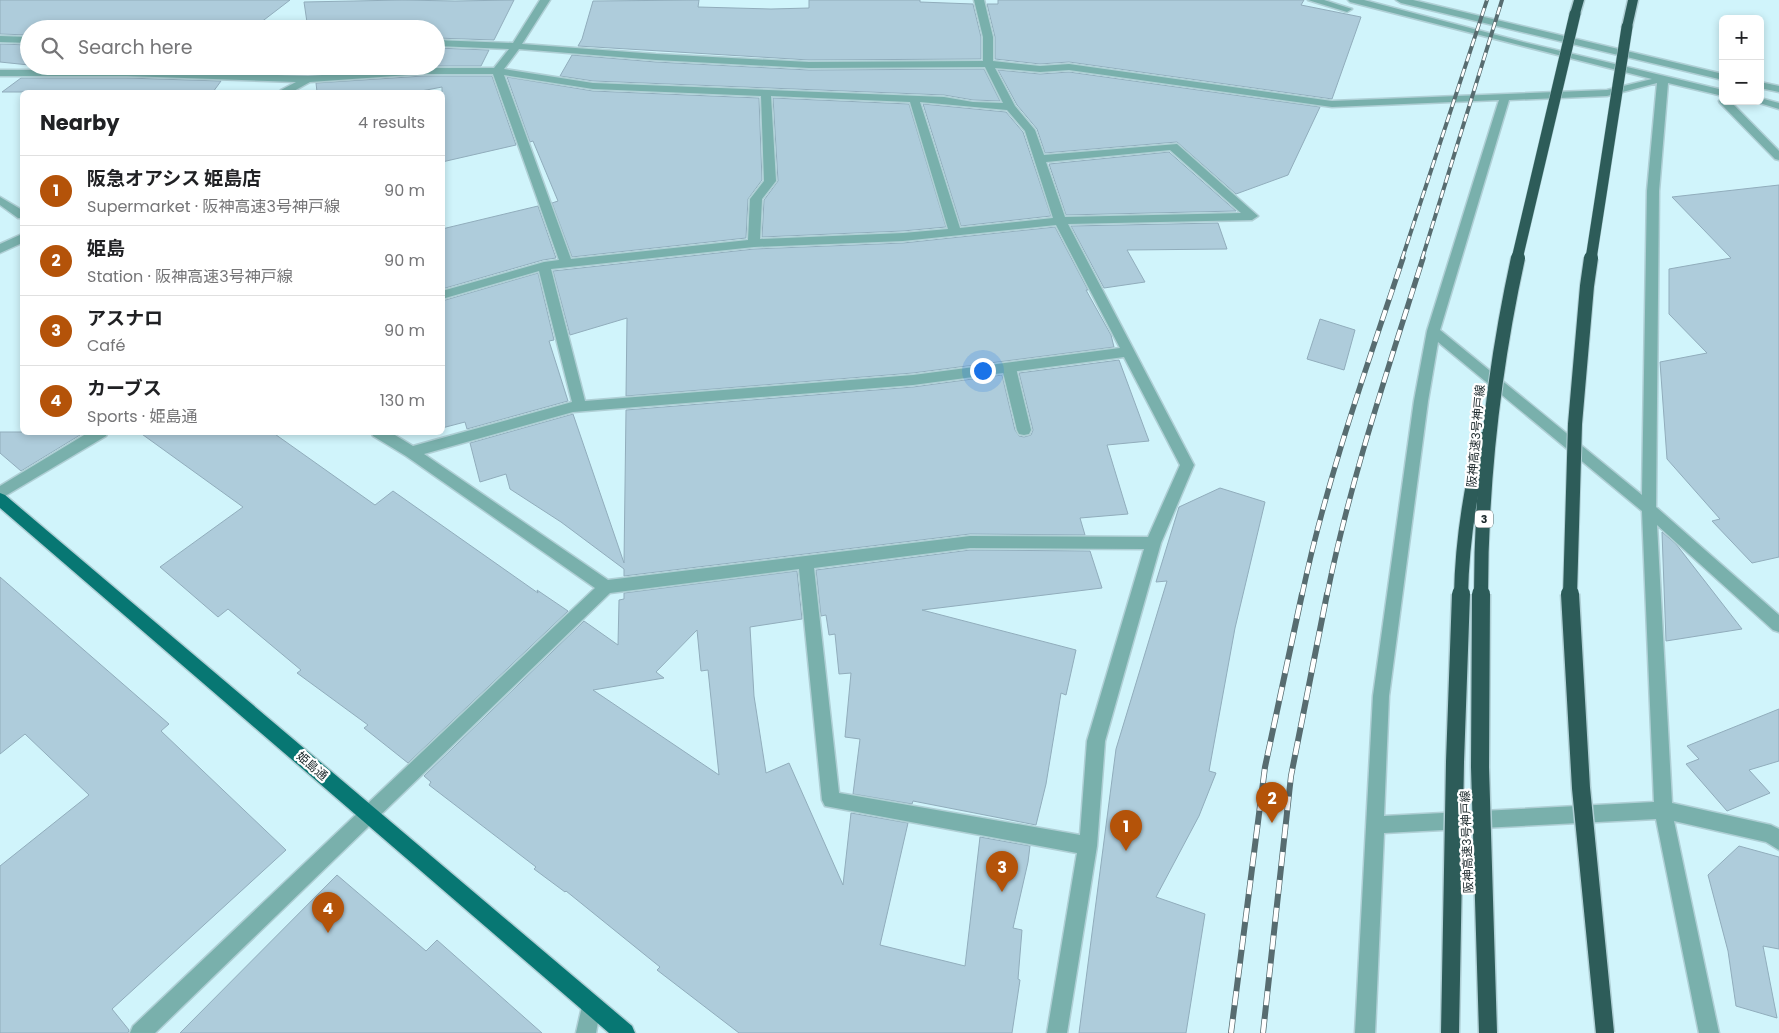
<!DOCTYPE html>
<meta charset="utf-8">
<style>
:root{--surface:#fff;--page:#f2f2f2;--text:#202124;--muted:#757577;--line:#e0e0e0;--accent:#b45309}
body{margin:0;font-family:Poppins,"Noto Sans JP",sans-serif;background:var(--page);color:var(--text)}
.controls{position:absolute;right:15px;top:15px;display:grid;overflow:hidden;border-radius:8px;box-shadow:0 2px 8px #0003}
.controls button{width:45px;height:45px;display:grid;place-items:center;padding:0;border:0;border-bottom:1px solid var(--line);background:var(--surface);color:var(--text);font:25px sans-serif}
.you{position:absolute;left:982px;top:370px;width:18px;height:18px;margin:-12px;border:4px solid #fff;border-radius:50%;background:#1a73e8;box-shadow:0 0 0 8px #1a73e833}
.badge{display:grid;place-items:center;width:32px;height:32px;border-radius:50%;background:var(--accent);color:#fff;font-size:16px;font-weight:700}
.pin{position:absolute;translate:-50% -41px;filter:drop-shadow(0 1px 2px #0008)}
.pin::after{content:'';position:absolute;top:26px;width:18px;height:15px;background:inherit;clip-path:polygon(0 0,100% 0,50% 100%)}
.list{margin:0;padding:0;list-style:none}
h2{display:flex;justify-content:space-between;align-items:center;height:65px;margin:0;padding:0 20px;font-size:21px}
h2 small{font-size:16px;font-weight:400;color:var(--muted)}
.list li{display:grid;grid-template-columns:32px 1fr auto;gap:15px;align-items:center;box-sizing:border-box;height:70px;padding:0 20px;border-top:1px solid var(--line)}
.list b{display:block;font-size:19px;white-space:nowrap}
.list p{margin:0;font-size:16px;white-space:nowrap;color:var(--muted)}
.list em{font-size:16px;font-style:normal;color:var(--muted)}
.icon{flex:none;width:28px;height:28px;fill:none;stroke:currentColor;stroke-width:2;stroke-linecap:round;stroke-linejoin:round}
.map{position:relative;flex:none;width:1779px;height:1033px;overflow:hidden}
.search{position:absolute;background:var(--surface);box-shadow:0 2px 8px #0003;left:20px;top:20px;width:425px;height:55px;display:flex;align-items:center;gap:12px;box-sizing:border-box;padding:0 18px;border-radius:28px;color:var(--muted);font-size:19px}
.panel{position:absolute;background:var(--surface);box-shadow:0 2px 8px #0003;left:20px;top:90px;width:425px;height:345px;border-radius:8px}
.map>svg:first-child{display:block}
.building{fill:#aeccdb;stroke:#91adbc;fill-rule:evenodd}
.lines{fill:none;stroke-linecap:round;stroke-linejoin:round}
.lane-casing{stroke:#afcfd5;stroke-width:3}
.street-casing{stroke:#afcfd5;stroke-width:3}
.primary-casing{stroke:#afcfd5;stroke-width:3}
.highway-casing{stroke:#afcfd5;stroke-width:3}
.lane{fill:#79b0ac;fill-rule:evenodd}
.street{fill:#79b0ac;fill-rule:evenodd}
.primary{fill:#077773;fill-rule:evenodd}
.highway{fill:#2d5c59;fill-rule:evenodd}
.rail-far2-casing{stroke:#576c70;stroke-width:4}
.rail-far1-casing{stroke:#576c70;stroke-width:5.5}
.rail-casing{stroke:#576c70;stroke-width:6}
.rail-far2{stroke:#fff;stroke-width:2.5;stroke-dasharray:8;stroke-linecap:butt}
.rail-far1{stroke:#fff;stroke-width:4;stroke-dasharray:11;stroke-linecap:butt}
.rail{stroke:#fff;stroke-width:4.5;stroke-dasharray:14;stroke-linecap:butt}
.highway-bridge-far2-casing{stroke:#afcfd5;stroke-width:12;stroke-linecap:butt}
.highway-bridge-far1-casing{stroke:#afcfd5;stroke-width:16;stroke-linecap:butt}
.highway-bridge-casing{stroke:#afcfd5;stroke-width:21;stroke-linecap:butt}
.highway-bridge-far2{stroke:#2d5c59;stroke-width:11}
.highway-bridge-far1{stroke:#2d5c59;stroke-width:14}
.highway-bridge{stroke:#2d5c59;stroke-width:18}
.labels{text-anchor:middle;stroke-width:4.5;stroke-linejoin:round;paint-order:stroke}
.shield{fill:#fff;stroke:#5f686a;stroke-width:1}
.shield-label{font-size:11px;font-weight:bold;fill:#1a272a}
.street-label{font-size:12px;fill:#1a272a;stroke:#fff}
</style>
<div class="map">
<svg width="1779" height="1033" viewBox="0 0 1779 1033">
<rect width="100%" height="100%" fill="#d0f4fb"/>
<g class="building">
<polygon points="0,0 290,0 260,23 256,29 29,29 29,35 0,34"/>
<polygon points="402,0 455,1 514,0 494,40 436,38 436,29 308,29 304,2"/>
<polygon points="699,0 698,7 771,9 809,8 809,0 920,0 920,2 973,4 981,37 981,59 809,60 578,46 582,39 593,1"/>
<polygon points="998,0 1304,0 1301,5 1361,17 1332,99 1069,62 1040,64 995,59 995,37 987,4 998,4"/>
<polygon points="0,44 29,45 29,65 0,62"/>
<polygon points="436,48 489,50 481,66 436,66"/>
<polygon points="572,55 656,62 809,70 984,69 1000,101 973,100 944,95 593,81 560,76"/>
<polygon points="37,66 231,66 228,71 127,68 34,68"/>
<polygon points="313,66 421,66 315,74"/>
<polygon points="998,70 1040,74 1069,72 1320,107 1288,175 1236,194 1177,142 1045,153 1037,129 1017,105"/>
<polygon points="423,76 492,76 516,145 442,162 442,87 416,92 317,92 316,83"/>
<polygon points="507,77 593,91 759,98 762,180 748,199 746,238 572,257 552,203 558,201 533,141 530,142"/>
<polygon points="21,78 127,78 221,81 213,92 2,92"/>
<polygon points="773,98 909,104 946,227 903,231 762,237 764,200 778,181"/>
<polygon points="923,104 1006,112 1023,132 1051,216 961,226"/>
<polygon points="1169,152 1236,211 1066,215 1049,164"/>
<polygon points="1779,185 1779,557 1752,563 1712,521 1720,519 1667,459 1660,362 1707,353 1669,314 1669,269 1731,258 1672,197"/>
<polygon points="538,206 556,258 543,260 442,289 442,229"/>
<polygon points="1218,223 1227,249 1127,250 1145,282 1104,288 1071,226"/>
<polygon points="1055,227 1088,290 1086,290 1111,335 1114,347 913,373 626,396 627,318 570,335 553,271 754,249 903,243"/>
<polygon points="538,273 554,340 549,341 568,401 467,429 465,422 442,428 442,301"/>
<polygon points="1320,319 1355,330 1344,370 1307,359"/>
<polygon points="1119,360 1149,441 1107,445 1128,514 1080,518 1085,535 970,534 624,576 624,569 561,522 510,489 506,474 480,482 470,443 573,414 624,563 626,410 913,387 1002,375 1015,430 1019,436 1024,437 1031,435 1033,430 1019,373"/>
<polygon points="0,432 85,432 21,471 0,453"/>
<polygon points="139,432 272,432 375,505 393,491 538,593 537,590 568,611 408,763 364,728 368,725 297,673 301,670 228,609 218,617 160,567 243,507"/>
<polygon points="1220,488 1265,502 1235,628 1209,771 1216,773 1199,816 1156,897 1205,914 1186,1033 1079,1033 1116,749 1167,581 1156,582 1179,507"/>
<polygon points="1662,532 1676,544 1742,629 1666,641"/>
<polygon points="970,550 1090,551 1102,588 922,610 1076,650 1066,695 1061,693 1046,784 1036,825 913,801 912,804 853,794 860,739 845,737 851,673 839,674 835,634 829,635 826,615 821,616 816,570"/>
<path d="M797,571L802,619L750,627L754,696L766,773L789,763L843,885L851,813L908,823L880,945L965,966L980,837L1030,846L1028,862L1013,928L1022,930L1018,979L1020,980L1012,1033H739L657,970L660,967L566,891L565,892L534,869L536,867L429,785L431,782L424,776L584,621L618,645L619,600L624,599V593ZM697,630L701,671L708,670L719,775L593,690L664,678L656,672Z"/>
<polygon points="0,577 169,724 161,731 286,850 112,1009 129,1030 128,1033 0,1033 0,866 89,795 25,734 0,754"/>
<polygon points="1779,709 1779,761 1749,770 1770,793 1727,811 1686,764 1699,759 1687,746"/>
<polygon points="1739,846 1779,857 1779,949 1763,946 1777,1018 1736,1006 1728,951 1708,875"/>
<polygon points="337,875 426,951 437,940 542,1033 180,1033"/>
</g>
<g class="lines">
<defs>
<polygon id="lane" points="1009,363 1014,365 1016,368 1031,430 1029,434 1024,435 1019,434 1017,430 1002,368 1004,365"/>
<g id="street">
<path d="M540,0H550L522,44L656,54L809,62L983,61V37L974,0H984L993,37V61L1040,66L1069,64L1332,101L1607,90L1652,79L1350,2L1348,0H1364L1523,42L1723,90V96L1668,83L1659,191L1656,507L1779,615V632L1773,630L1657,525L1672,803L1771,825L1779,829V850L1766,842L1674,821L1719,1033H1699L1656,819L1384,833L1375,1033H1355L1373,696L1414,401L1427,331L1499,100L1332,107L1069,70L1040,72L995,68L1015,106L1035,130L1044,155L1177,144L1258,216L1252,220L1068,224L1194,465L1161,543L1105,741L1097,846L1067,1033H1047L1077,853L825,806L822,800L799,569L610,593L155,1033H130L133,1026L595,588L406,456L373,436L371,432H390L413,446L572,402L539,271L442,299V291L544,262L559,260L493,74H423L310,82L292,92H280L281,90L296,82L127,76H0V70H127L308,76L423,68H494L509,49L436,46V40L513,43ZM519,49L656,60L809,68L985,67L1003,103L973,102L944,97L593,83L504,69ZM504,75L593,89L761,96L764,181L750,199L748,240L571,259ZM1657,83L1647,191L1642,495L1440,330L1509,100L1607,96ZM771,96L910,102L948,229L903,233L760,239L762,199L776,181ZM920,102L1007,110L1025,131L1053,218L960,228ZM1170,150L1241,213L1065,217L1046,162ZM1056,225L1120,348L913,375L585,401L551,269L754,247L903,241ZM1438,342L1642,511L1654,802L1384,816L1389,696L1428,401ZM1124,357L1180,465L1148,537L970,536L608,580L424,454L573,412L913,385ZM970,548L1144,549L1087,741L1080,835L839,793L814,568Z"/>
<polygon points="1308,0 1324,0 1352,9 1347,12"/>
<polygon points="1396,0 1413,0 1723,74 1723,80 1401,3"/>
<polygon points="0,36 29,37 29,43 0,42"/>
<polygon points="1760,82 1779,86 1779,92 1760,88"/>
<polygon points="1723,98 1723,101 1730,101 1779,151 1779,160 1775,159 1720,103 1719,101"/>
<polygon points="1760,98 1779,103 1779,109 1753,101 1760,101"/>
<polygon points="0,197 22,210 22,218 18,218 0,205"/>
<polygon points="22,234 22,243 0,253 0,244"/>
<polygon points="89,432 108,432 106,436 0,499 0,486"/>
<polygon points="591,995 598,998 601,1005 596,1033 576,1033 584,998"/>
</g>
<polygon id="primary" points="0,493 5,495 632,1026 635,1033 609,1033 0,508"/>
<g id="highway">
<polygon points="1574,0 1584,0 1580,14 1575,17 1570,14"/>
<polygon points="1628,0 1638,0 1632,27 1627,30 1622,27"/>
</g>
</defs>
<use href="#lane" class="lane-casing"/>
<use href="#street" class="street-casing"/>
<use href="#primary" class="primary-casing"/>
<use href="#highway" class="highway-casing"/>
<use href="#lane" class="lane"/>
<use href="#street" class="street"/>
<use href="#primary" class="primary"/>
<use href="#highway" class="highway"/>
<defs>
<g id="rail-far2">
<polyline points="1402,259 1487,0"/>
<polyline points="1422,259 1502,0"/>
</g>
<g id="rail-far1">
<path d="M1302,595C1326,481 1366,369 1403,258"/>
<path d="M1327,595C1350,481 1388,369 1423,258"/>
</g>
<g id="rail">
<polyline points="1231,1033 1265,767 1302,594"/>
<polyline points="1263,1033 1291,776 1327,594"/>
</g>
</defs>
<use href="#rail-far2" class="rail-far2-casing"/>
<use href="#rail-far1" class="rail-far1-casing"/>
<use href="#rail" class="rail-casing"/>
<use href="#rail-far2" class="rail-far2"/>
<use href="#rail-far1" class="rail-far1"/>
<use href="#rail" class="rail"/>
<defs>
<g id="highway-bridge-far2">
<polyline points="1517,259 1575,14"/>
<polyline points="1591,259 1627,27"/>
</g>
<g id="highway-bridge-far1">
<path d="M1461,595C1462,542 1470,491 1483,439"/>
<path d="M1481,595C1481,482 1494,368 1518,258"/>
<polyline points="1570,595 1575,424 1587,286 1591,258"/>
</g>
<g id="highway-bridge">
<polyline points="1481,594 1480,767 1488,1033"/>
<polyline points="1570,594 1581,788 1605,1033"/>
<polyline points="1450,1033 1455,762 1461,594"/>
</g>
</defs>
<use href="#highway-bridge-far2" class="highway-bridge-far2-casing"/>
<use href="#highway-bridge-far1" class="highway-bridge-far1-casing"/>
<use href="#highway-bridge" class="highway-bridge-casing"/>
<use href="#highway-bridge-far2" class="highway-bridge-far2"/>
<use href="#highway-bridge-far1" class="highway-bridge-far1"/>
<use href="#highway-bridge" class="highway-bridge"/>
</g>
<g class="labels">
<rect class="shield" x="1475" y="510.5" width="18" height="17" rx="4"/>
<g class="shield-label">
<text x="1484" y="523">3</text>
</g>
<g class="street-label">
<text transform="translate(1476 436) rotate(-85)" y="4">阪神高速3号神戸線</text>
<text transform="translate(312 766) rotate(41)" y="4">姫島通</text>
<text transform="translate(1467 842) rotate(-92)" y="4">阪神高速3号神戸線</text>
</g>
</g>
</svg>
<div class="controls">
<button>+</button>
<button>−</button>
</div>
<div class="you"></div>
<div class="pin badge" style="left:1126px;top:851px">1</div>
<div class="pin badge" style="left:1272px;top:823px">2</div>
<div class="pin badge" style="left:1002px;top:892px">3</div>
<div class="pin badge" style="left:328px;top:933px">4</div>
<div class="search"><svg class="icon" aria-label="search" viewBox="0 0 24 24"><circle cx="10" cy="10" r="6"/><path d="M15 15l6 6"/></svg>Search here</div>
<section class="panel">
<h2>Nearby<small>4 results</small></h2>
<ul class="list">
<li><span class="badge">1</span><div><b>阪急オアシス 姫島店</b><p>Supermarket · 阪神高速3号神戸線</p></div><em>90 m</em></li>
<li><span class="badge">2</span><div><b>姫島</b><p>Station · 阪神高速3号神戸線</p></div><em>90 m</em></li>
<li><span class="badge">3</span><div><b>アスナロ</b><p>Café</p></div><em>90 m</em></li>
<li><span class="badge">4</span><div><b>カーブス</b><p>Sports · 姫島通</p></div><em>130 m</em></li>
</ul>
</section>
</div>
